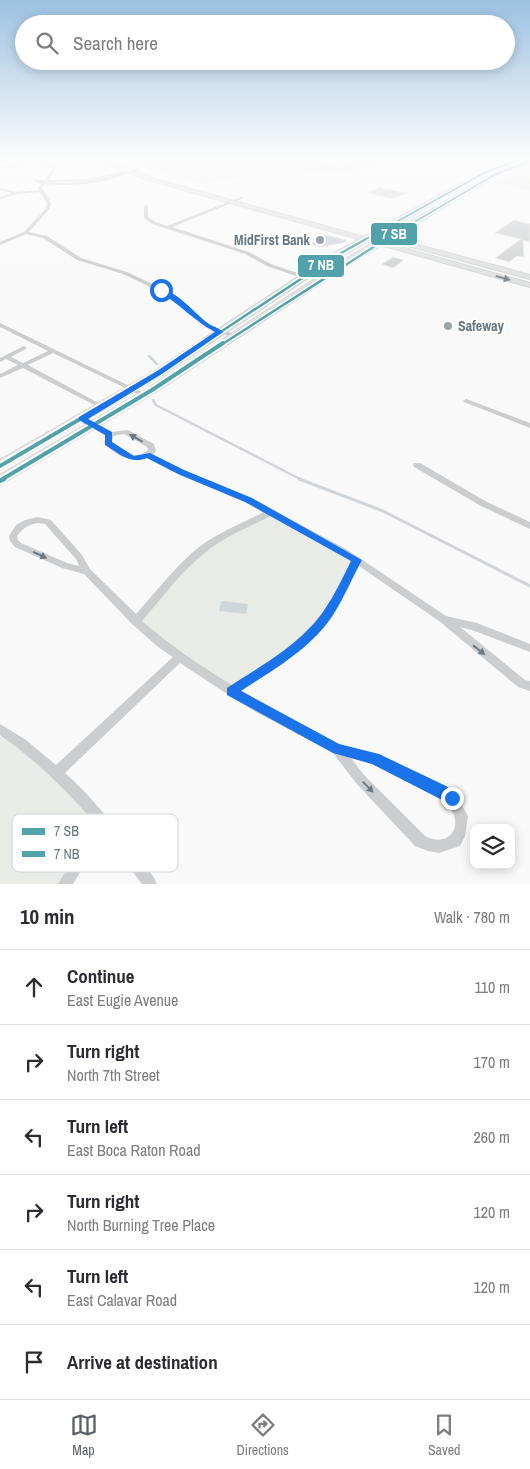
<!DOCTYPE html>
<meta charset="utf-8">
<style>
:root{--surface:#fff;--page:#f2f2f3;--text:#2b2b33;--muted:#7c7c81;--line:#e1e1e2;--accent:#5c6169}
body{margin:0;font-family:"Archivo Narrow",sans-serif;background:var(--page);color:var(--text)}
.controls{position:absolute;right:15px;bottom:15px;display:grid;overflow:hidden;border-radius:10px;box-shadow:0 2px 12px #0003}
.controls button{width:45px;height:45px;display:grid;place-items:center;padding:0;border:0;border-bottom:1px solid var(--line);background:var(--surface);color:var(--text);font:25px sans-serif}
.stop{position:absolute;width:15px;height:15px;margin:-11px;border:4px solid #1a73e8;border-radius:50%;background:#fff}
.stop.end{background:#1a73e8;border-color:#fff;box-shadow:0 1px 5px #0008}
.list{margin:0;padding:0;list-style:none}
h2{display:flex;justify-content:space-between;align-items:center;height:65px;margin:0;padding:0 20px;font-size:21px}
h2 small{font-size:16px;font-weight:400;color:var(--muted)}
.list li{display:grid;grid-template-columns:32px 1fr auto;gap:15px;align-items:center;box-sizing:border-box;height:75px;padding:0 20px;border-top:1px solid var(--line)}
.list b{display:block;font-size:19px;white-space:nowrap}
.list p{margin:0;font-size:16px;white-space:nowrap;color:var(--muted)}
.list em{font-size:16px;font-style:normal;color:var(--muted)}
.icon{flex:none;width:28px;height:28px;fill:none;stroke:currentColor;stroke-width:2;stroke-linecap:round;stroke-linejoin:round}
.map{position:relative;flex:none;width:530px;height:884px;overflow:hidden}
.search{position:absolute;background:var(--surface);box-shadow:0 2px 12px #0003;left:15px;right:15px;top:15px;height:55px;display:flex;align-items:center;gap:12px;box-sizing:border-box;padding:0 18px;border-radius:28px;color:var(--muted);font-size:19px}
.sheet{height:515px;background:var(--surface)}
nav{display:flex;justify-content:space-around;align-items:center;box-sizing:border-box;height:70px;border-top:1px solid var(--line);background:var(--surface);font-size:14px;color:var(--muted)}
nav a{display:grid;justify-items:center;gap:2px}
nav .on{color:var(--accent)}
.map>svg:first-child{display:block}
.green{fill:#e8ebe6}
.water{fill:#ced6d9}
.lines{fill:none;stroke-linecap:round;stroke-linejoin:round}
.stream-far1{stroke:#ced6d9;stroke-width:2.5}
.stream{stroke:#ced6d9;stroke-width:3}
.building{fill:#d0d2d3;stroke:#e8e8e8}
.secondary-casing{stroke:#d5d6d7;stroke-width:2}
.primary-casing{stroke:#d5d6d7;stroke-width:2}
.minor{fill:#cccdce;fill-rule:evenodd}
.secondary{fill:#e0e1e1;fill-rule:evenodd}
.primary{fill:#e0e1e1;fill-rule:evenodd}
.bus-1-far3-casing{stroke:#fff;stroke-width:4}
.bus-1-far2-casing{stroke:#fff;stroke-width:5}
.bus-1-far1-casing{stroke:#fff;stroke-width:8}
.bus-1-casing{stroke:#fff;stroke-width:8}
.bus-2-far2-casing{stroke:#fff;stroke-width:4}
.bus-2-far1-casing{stroke:#fff;stroke-width:5}
.bus-2-casing{stroke:#fff;stroke-width:8}
.bus-1-far3{stroke:#52a2ab;stroke-width:2}
.bus-1-far2{stroke:#52a2ab;stroke-width:2.5}
.bus-1-far1{stroke:#52a2ab;stroke-width:4}
.bus-1{stroke:#52a2ab;stroke-width:4.5}
.bus-2-far2{stroke:#52a2ab;stroke-width:2}
.bus-2-far1{stroke:#52a2ab;stroke-width:2.5}
.bus-2{stroke:#52a2ab;stroke-width:4}
.oneway{fill:#7e8b94}
.oneway2{fill:#6b7a85}
.route{fill:#1a73e8}
.poi-dot{fill:#99a4ab;stroke:#fff;stroke-width:2}
.labels{text-anchor:middle;stroke-width:5;stroke-linejoin:round;paint-order:stroke}
.far-poi-label{font-size:14px;font-weight:bold;fill:#667681;stroke:#fff;text-anchor:end}
.key{fill:#fff;stroke:#d1d6d9;stroke-width:1}
.key-label{font-size:14px;fill:#667681}
.line-badge{stroke:#fff;stroke-width:2}
.badge-label{font-size:14px;text-anchor:middle;font-weight:bold;fill:#fff}
</style>
<div class="map">
<svg width="530" height="884" viewBox="0 0 530 884">
<rect width="100%" height="100%" fill="#f9f9f9"/>
<g class="green">
<polygon points="124,159 306,159 340,167 357,159 408,159 351,171 242,177 203,184"/>
<polygon points="530,165 530,190 489,183"/>
<polygon points="271,512 357,560 317,627 231,691 136,621 193,557"/>
<polygon points="6,733 102,823 65,884 0,884 0,737"/>
</g>
<polygon class="water" points="221,601 248,604 246,614 219,611"/>
<g class="lines">
<g class="stream-far1">
<polyline points="149,356 157,364"/>
<polyline points="153,400 156,405 302,480"/>
</g>
<polyline class="stream" points="299,479 383,511 530,586"/>
</g>
<g class="building">
<polygon points="380,187 382,188 407,193 393,199 367,193"/>
<polygon points="514,220 530,224 530,242 523,240 524,257 517,256 509,262 495,258 521,239 495,233"/>
<polygon points="325,235 346,240 346,242 322,247 311,245 318,236"/>
<polygon points="393,257 404,260 393,268 382,264"/>
</g>
<g class="lines">
<defs>
<g id="secondary">
<polygon points="92,159 100,159 152,178 530,283 530,287 148,180"/>
<polygon points="389,237 530,275 530,279 389,241"/>
</g>
<g id="primary">
<polygon points="530,159 530,163 496,176 353,262 156,392 0,485 0,475 148,388 347,258 492,174"/>
<polygon points="465,181 468,183 467,184 337,259 164,374 0,470 0,460 156,370 331,255"/>
</g>
</defs>
<use href="#secondary" class="secondary-casing"/>
<use href="#primary" class="primary-casing"/>
<g class="minor">
<polygon points="6,159 13,159 0,163 0,161"/>
<polygon points="25,159 28,160 27,163 9,168 0,167 0,165 9,166 24,161"/>
<path d="M33,159H38L56,168L49,180L87,179L139,168V170C129,172 120,177 109,180C88,185 66,186 45,184L42,188L51,203L50,208L29,232L47,236L81,258L127,272L163,289L180,299L209,325L236,335V337H232L205,327L176,301L159,291L123,274L77,260L43,238L26,234L0,245V242L24,232L46,208L47,203L40,192L17,194L0,199V197L12,193L0,190V188L17,192L39,190L38,188L41,184L33,181L35,180H45L53,169ZM85,181L68,183L47,182Z"/>
<polygon points="241,197 244,198 172,227 249,252 271,264 306,276 306,278 302,278 267,266 245,254 152,224 144,218 144,206 146,205 148,206 148,217 156,222 167,226"/>
<polygon points="0,323 146,394 147,395 146,396 142,396 53,353 28,365 104,406 106,407 104,408 100,408 23,368 0,378 0,374 18,365 6,359 0,362 0,358 24,346 26,347 26,349 11,357 23,363 48,351 0,327"/>
<polygon points="466,399 530,423 530,428 464,402 463,401"/>
<path d="M79,417H85L111,432L128,430L154,444L156,451L152,455L184,470L251,498L346,549L446,616L477,623L530,644V652L472,630L460,627L525,680L530,681V691L518,687L439,621L359,566C351,581 344,597 335,611C311,646 276,668 241,690L264,704L339,744L378,755L456,795L468,816L465,836L460,846L439,853L428,851L415,846L356,783L333,753L256,712L227,694L180,663L65,773C91,796 113,824 135,852C142,862 152,872 157,884H142L103,833L73,884H58L95,823C66,790 36,760 0,735V724L26,740L56,765L173,657L158,647L132,624L84,574L62,568L15,547L10,541L9,536L16,525L25,520L38,517L51,520L82,555L90,569L136,614C156,592 175,566 199,547C219,532 242,523 264,512L245,502L178,474L147,458L135,460L120,456L110,449L104,443L106,435L79,421L78,419ZM124,434L147,447L148,450C136,461 122,452 112,443L113,436ZM271,516L340,553L352,561C344,577 337,592 327,606C303,641 267,663 232,685C200,666 170,645 142,621C163,597 181,571 206,552C225,536 249,527 271,516ZM38,523L45,524L76,559L79,566L67,563L21,543L18,540L17,536C22,529 29,524 38,523ZM351,758C359,760 367,762 374,765C392,773 410,784 429,793C435,797 444,800 448,805C465,825 450,849 425,836L364,775Z"/>
<polygon points="414,463 420,463 487,502 530,522 530,529 481,506 414,467 413,465"/>
</g>
<use href="#secondary" class="secondary"/>
<use href="#primary" class="primary"/>
<defs>
<polyline id="bus-1-far3" points="384,240 494,175 530,161"/>
<polyline id="bus-1-far2" points="221,345 386,239"/>
<polyline id="bus-1-far1" points="1,480 152,390 223,343"/>
<polyline id="bus-1" points="0,481 4,479"/>
<polyline id="bus-2-far2" points="364,240 484,173 520,159"/>
<polyline id="bus-2-far1" points="201,345 334,257 366,239"/>
<polyline id="bus-2" points="0,466 160,372 203,343"/>
</defs>
<use href="#bus-1-far3" class="bus-1-far3-casing"/>
<use href="#bus-1-far2" class="bus-1-far2-casing"/>
<use href="#bus-1-far1" class="bus-1-far1-casing"/>
<use href="#bus-1" class="bus-1-casing"/>
<use href="#bus-2-far2" class="bus-2-far2-casing"/>
<use href="#bus-2-far1" class="bus-2-far1-casing"/>
<use href="#bus-2" class="bus-2-casing"/>
<use href="#bus-1-far3" class="bus-1-far3"/>
<use href="#bus-1-far2" class="bus-1-far2"/>
<use href="#bus-1-far1" class="bus-1-far1"/>
<use href="#bus-1" class="bus-1"/>
<use href="#bus-2-far2" class="bus-2-far2"/>
<use href="#bus-2-far1" class="bus-2-far1"/>
<use href="#bus-2" class="bus-2"/>
</g>
<defs><path id="oneway-solid" d="M-6-.8H1V-3.2L6.5 0L1 3.2V.8H-6Z" transform="scale(1.25)"/></defs>
<use class="oneway" href="#oneway-solid" transform="translate(503 278) rotate(15)"/>
<g class="oneway2">
<use href="#oneway-solid" transform="translate(136 438) rotate(-151)"/>
<use href="#oneway-solid" transform="translate(40 555) rotate(25)"/>
<use href="#oneway-solid" transform="translate(479 650) rotate(38)"/>
<use href="#oneway-solid" transform="translate(368 787) rotate(46)"/>
</g>
<linearGradient id="sky" x2="0" y2="1"><stop stop-color="#9dc2e2"/><stop offset="0.56" stop-color="#fcfcfc"/><stop offset="1" stop-color="#fcfcfc" stop-opacity="0"/></linearGradient>
<rect width="530" height="283" fill="url(#sky)"/>
<path class="route" d="M159,289C176,289 196,315 209,324C214,327 219,328 223,332L162,374L88,419L112,432V442L134,456L150,453L184,470L252,498L362,560C352,578 344,598 333,615C312,648 273,670 241,691L339,744L379,754L446,786L457,794L459,798L457,803L452,805L372,764L333,753L227,695V688C261,666 303,643 325,609C335,594 343,577 351,561L245,502L178,474L147,458C130,465 119,453 105,445V435L79,420V417L157,371L215,332C195,322 179,303 159,292Z"/>
<g class="poi-dot">
<circle cx="320" cy="240" r="5"/>
<circle cx="448" cy="326" r="5"/>
</g>
<g class="labels">
<g class="far-poi-label">
<text x="310" y="245">MidFirst Bank</text>
<text x="458" y="331" text-anchor="start">Safeway</text>
</g>
</g>
<rect x="12" y="814" width="166" height="58" rx="8" class="key"/>
<rect x="22" y="828" width="23" height="7" fill="#52a2ab"/>
<rect x="22" y="851" width="23" height="6" fill="#52a2ab"/>
<g class="key-label">
<text x="54" y="836">7 SB</text>
<text x="54" y="859">7 NB</text>
</g>
<g class="line-badge">
<rect x="370" y="222" width="48" height="24" rx="5" fill="#52a2ab"/>
<rect x="297" y="254" width="48" height="24" rx="5" fill="#52a2ab"/>
</g>
<g class="badge-label">
<text x="394" y="239">7 SB</text>
<text x="321" y="270">7 NB</text>
</g>
</svg>
<div class="controls">
<button><svg class="icon" aria-label="layers" viewBox="0 0 24 24"><path d="M12 4l9 5-9 5-9-5zM3 14l9 5 9-5"/></svg></button>
</div>
<div class="stop" style="left:161px;top:290px"></div>
<div class="stop end" style="left:452px;top:798px"></div>
<div class="search"><svg class="icon" aria-label="search" viewBox="0 0 24 24"><circle cx="10" cy="10" r="6"/><path d="M15 15l6 6"/></svg>Search here</div>
</div>
<section class="sheet">
<h2>10 min<small>Walk · 780 m</small></h2>
<ul class="list">
<li><svg class="icon" aria-label="ahead" viewBox="0 0 24 24"><path d="M12 20V5M6 11l6-6 6 6"/></svg><div><b>Continue</b><p>East Eugie Avenue</p></div><em>110 m</em></li>
<li><svg class="icon" aria-label="right" viewBox="0 0 24 24"><path d="M7 20v-9h11M14 6l5 5-5 5"/></svg><div><b>Turn right</b><p>North 7th Street</p></div><em>170 m</em></li>
<li><svg class="icon" aria-label="left" viewBox="0 0 24 24"><path d="M17 20v-9H6M10 6l-5 5 5 5"/></svg><div><b>Turn left</b><p>East Boca Raton Road</p></div><em>260 m</em></li>
<li><svg class="icon" aria-label="right" viewBox="0 0 24 24"><path d="M7 20v-9h11M14 6l5 5-5 5"/></svg><div><b>Turn right</b><p>North Burning Tree Place</p></div><em>120 m</em></li>
<li><svg class="icon" aria-label="left" viewBox="0 0 24 24"><path d="M17 20v-9H6M10 6l-5 5 5 5"/></svg><div><b>Turn left</b><p>East Calavar Road</p></div><em>120 m</em></li>
<li><svg class="icon" aria-label="arrive" viewBox="0 0 24 24"><path d="M6 21V4h12l-3 4 3 4H6"/></svg><div><b>Arrive at destination</b></div></li>
</ul>
</section>
<nav>
<a class="on"><svg class="icon" aria-label="map" viewBox="0 0 24 24"><path d="M3 6l6-2 6 2 6-2v14l-6 2-6-2-6 2zM9 4v14M15 6v14"/></svg>Map</a>
<a><svg class="icon" aria-label="directions" viewBox="0 0 24 24"><path d="M12 3l9 9-9 9-9-9zM9 14v-3h6M13 9l2 2-2 2"/></svg>Directions</a>
<a><svg class="icon" aria-label="saved" viewBox="0 0 24 24"><path d="M7 4h10v16l-5-4-5 4z"/></svg>Saved</a>
</nav>
